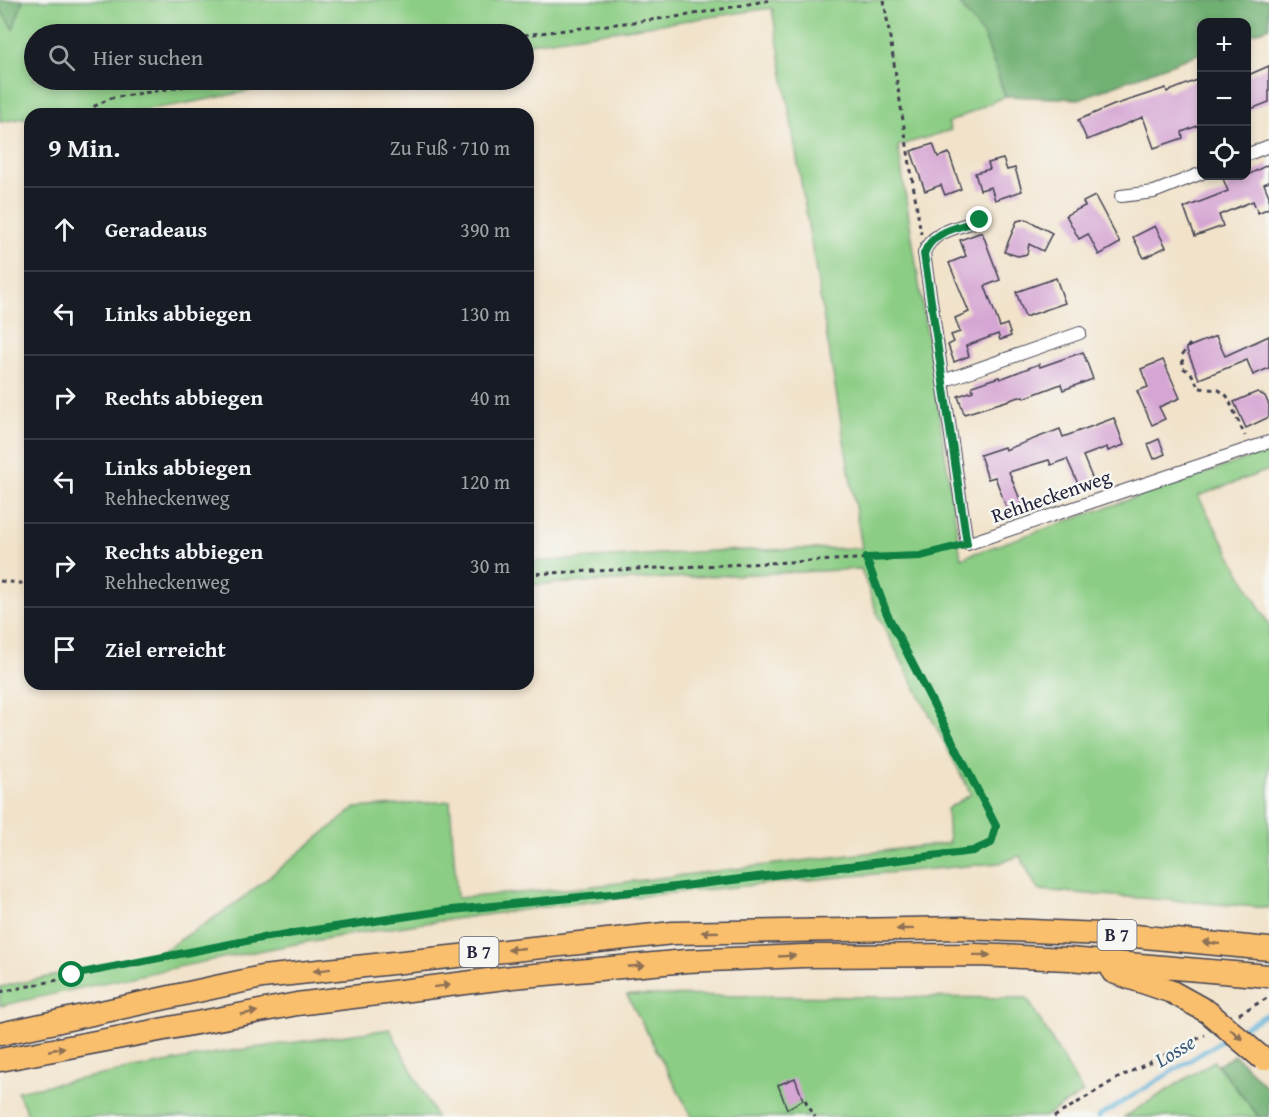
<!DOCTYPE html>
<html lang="de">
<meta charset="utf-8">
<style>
:root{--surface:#171b24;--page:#242831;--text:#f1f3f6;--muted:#9ea1a6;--line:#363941}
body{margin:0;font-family:"Gentium Book Plus",serif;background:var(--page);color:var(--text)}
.controls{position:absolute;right:18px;top:18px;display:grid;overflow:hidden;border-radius:12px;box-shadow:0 3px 9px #0003}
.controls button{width:54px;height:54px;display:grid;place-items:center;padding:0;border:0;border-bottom:2px solid var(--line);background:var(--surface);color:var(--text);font:30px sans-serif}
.stop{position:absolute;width:18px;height:18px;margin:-14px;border:4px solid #0b8043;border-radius:50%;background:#fff}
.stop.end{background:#0b8043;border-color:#fff;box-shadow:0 2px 6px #0008}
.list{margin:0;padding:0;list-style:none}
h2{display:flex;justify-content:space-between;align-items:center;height:78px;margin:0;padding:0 24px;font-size:26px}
h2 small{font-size:20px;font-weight:400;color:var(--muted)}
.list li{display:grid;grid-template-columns:39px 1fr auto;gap:18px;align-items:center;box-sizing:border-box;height:84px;padding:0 24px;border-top:2px solid var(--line)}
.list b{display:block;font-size:22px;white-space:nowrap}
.list p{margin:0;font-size:20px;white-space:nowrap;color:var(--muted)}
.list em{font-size:20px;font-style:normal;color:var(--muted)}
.icon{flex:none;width:33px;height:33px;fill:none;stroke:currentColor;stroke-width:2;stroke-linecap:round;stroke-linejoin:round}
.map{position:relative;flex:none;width:1269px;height:1117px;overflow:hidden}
.search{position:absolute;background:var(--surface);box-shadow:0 3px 9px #0003;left:24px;top:24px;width:510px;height:66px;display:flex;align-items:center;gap:15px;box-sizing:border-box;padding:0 21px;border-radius:33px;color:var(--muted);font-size:22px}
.panel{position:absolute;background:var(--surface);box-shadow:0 3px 9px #0003;left:24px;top:108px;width:510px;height:582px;border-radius:18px}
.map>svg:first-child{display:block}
.green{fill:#8bcd84;stroke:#567860;stroke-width:1.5}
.forest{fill:#70b072;stroke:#496956;stroke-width:1.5}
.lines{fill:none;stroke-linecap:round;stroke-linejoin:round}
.stream{stroke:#59aed5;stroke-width:4.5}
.building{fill:#d5a5d3}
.street-casing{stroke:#413f50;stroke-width:14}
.highway-casing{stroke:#413f50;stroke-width:25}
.path{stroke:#413f50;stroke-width:3;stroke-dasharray:4.5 4.5;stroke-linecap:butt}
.street{stroke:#fff;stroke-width:12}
.highway{stroke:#f9bf6d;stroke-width:22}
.highway-bridge-casing{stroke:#413f50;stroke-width:25;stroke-linecap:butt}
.highway-bridge{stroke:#f9bf6d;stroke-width:22}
.oneway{fill:#8e7054}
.route{stroke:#0b8043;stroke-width:8}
.labels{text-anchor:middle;stroke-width:5;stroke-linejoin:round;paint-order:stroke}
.shield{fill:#f6f6f2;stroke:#626272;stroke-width:1.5}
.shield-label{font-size:18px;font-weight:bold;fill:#22223b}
.street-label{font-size:20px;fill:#22223b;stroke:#f6f6f2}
.water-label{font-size:21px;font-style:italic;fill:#385a79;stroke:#f6f6f2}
</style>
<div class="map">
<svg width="1269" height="1117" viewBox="0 0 1269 1117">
<rect width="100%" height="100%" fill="#f6f6f2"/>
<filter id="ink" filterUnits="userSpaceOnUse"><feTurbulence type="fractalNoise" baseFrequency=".0167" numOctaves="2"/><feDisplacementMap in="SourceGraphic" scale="12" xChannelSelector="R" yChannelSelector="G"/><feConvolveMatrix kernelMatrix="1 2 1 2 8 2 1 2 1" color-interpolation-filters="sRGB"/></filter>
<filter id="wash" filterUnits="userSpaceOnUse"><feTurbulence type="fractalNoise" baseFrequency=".008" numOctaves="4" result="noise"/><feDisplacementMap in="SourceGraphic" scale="24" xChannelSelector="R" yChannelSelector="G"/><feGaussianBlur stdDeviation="1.35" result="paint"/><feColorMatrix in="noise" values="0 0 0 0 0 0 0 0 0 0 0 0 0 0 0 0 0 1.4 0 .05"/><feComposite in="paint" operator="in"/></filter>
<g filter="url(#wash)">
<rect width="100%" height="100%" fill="#f1e2c9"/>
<g class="green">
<path d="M23,0H957L985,38L1005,96L948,123L951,130L898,146L961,558L1269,451V470L1198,496L1269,625V908L1038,890L1020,856L999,863C805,880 611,896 418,924C278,944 138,975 0,1006V987L160,953L234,905L355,808L450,801L457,898L577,888L949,843L947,809L971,794L878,616L861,569L528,585V562L712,551L862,548L772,8L524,44V34H34V80H301C227,95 153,114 78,114L77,111L30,114V117L0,122V9L13,28Z"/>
<polygon points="627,995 1027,998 1083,1093 1044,1117 692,1117"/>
<polygon points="390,1029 436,1117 29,1117 17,1091 217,1053"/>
<polygon points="1214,1061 1259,1117 1124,1117"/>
</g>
<g class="forest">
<polygon points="0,0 23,0 13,29 0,9"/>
<polygon points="957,0 1269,0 1269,27 1247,36 1246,22 1202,22 1201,53 1079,99 1005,96 985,38"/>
<polygon points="1235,1055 1269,1090 1269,1117 1259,1117 1218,1065"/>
</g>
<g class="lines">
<g class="stream">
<polyline points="1240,1030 1269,1013"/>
<polyline points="1098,1117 1228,1037"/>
</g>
</g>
<g id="blocks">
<g class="building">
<polygon points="1269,66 1269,102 1246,111 1246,76"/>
<polygon points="1202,78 1202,124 1182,132 1183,138 1154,148 1143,117 1087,140 1078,120 1114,105 1166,88 1167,92"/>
<polygon points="933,144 938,157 949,153 961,189 945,195 941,185 925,191 911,151"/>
<polygon points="1003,159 1007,170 1015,168 1022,191 995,200 991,187 980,190 975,173 990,169 988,163"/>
<polygon points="1269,164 1269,182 1264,184 1269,196 1269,208 1258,213 1253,201 1219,215 1223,226 1195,236 1184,208 1228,191 1222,176 1246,176"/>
<polygon points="1095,196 1120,243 1099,255 1088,234 1079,239 1066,215 1085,206 1083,202"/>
<polygon points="1026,219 1052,233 1043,251 1029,244 1027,254 1018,256 1004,252 1017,221"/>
<polygon points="1155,226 1166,247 1144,258 1133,237"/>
<polygon points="982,232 1000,280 985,286 1000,327 1007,324 1011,336 1000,340 998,334 966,346 969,356 954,362 948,345 954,342 951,335 960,332 955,318 969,312 949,263 966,256 960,240"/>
<polygon points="1056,278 1065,303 1025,317 1016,292"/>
<polygon points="1216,336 1225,356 1269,336 1269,368 1253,375 1247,360 1199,379 1186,348"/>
<polygon points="1083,352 1093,379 1063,390 1061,384 1024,398 1023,396 964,414 958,396 973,391 972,386 999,377 1000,379 1039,364 1040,367"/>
<polygon points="1163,360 1180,398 1159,407 1165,419 1152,425 1137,391 1148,387 1141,369"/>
<polygon points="1257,392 1265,396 1269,405 1269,417 1246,428 1234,402"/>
<polygon points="1114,418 1124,445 1108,451 1107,447 1083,456 1093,480 1079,486 1067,459 1051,465 1049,460 1009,472 1023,507 1008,512 995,477 988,479 980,455 1004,447 1005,450 1060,429 1063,437"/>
<polygon points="1159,439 1165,454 1154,459 1148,444"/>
<polygon points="795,1078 803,1100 787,1109 778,1085"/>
</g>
</g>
</g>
<g filter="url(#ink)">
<use href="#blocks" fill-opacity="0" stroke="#413f50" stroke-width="1.5"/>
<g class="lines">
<defs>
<g id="street">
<polyline points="1246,155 1269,146"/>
<polyline points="1121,196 1154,192 1202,173"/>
<path d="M980,220C959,228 932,230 924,253L967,544L1269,442"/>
<polyline points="943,381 1080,333"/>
</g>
<g id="highway">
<polyline points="1113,972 1172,992 1208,1012"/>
<polyline points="0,1034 262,977 673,933 964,928 1124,935 1269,949"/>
<polyline points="0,1060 297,1004 513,977 686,961 803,956 976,955 1069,959 1269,976"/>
</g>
</defs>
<use href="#street" class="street-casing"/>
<use href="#highway" class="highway-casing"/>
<g class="path">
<polyline points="884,0 921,234"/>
<polyline points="524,35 683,16 771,0"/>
<polyline points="90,114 91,108 111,98 225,80"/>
<polyline points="1190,344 1182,355 1183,368 1191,373 1199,388 1219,390 1227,396 1245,436"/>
<polyline points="528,574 920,556 954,548"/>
<polyline points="0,581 30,584"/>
<polyline points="0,992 261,938 442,911 650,890 889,859 973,851 991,843 996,826 887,614 866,559"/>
<polyline points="1239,1014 1269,997"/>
<polyline points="805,1100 815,1117"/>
<polyline points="0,1116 1,1117"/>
<polyline points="1054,1117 1116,1079 1205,1035"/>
</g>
<use href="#street" class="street"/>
<use href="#highway" class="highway"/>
<defs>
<polyline id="highway-bridge" points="1208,1012 1263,1059"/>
</defs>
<use href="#highway-bridge" class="highway-bridge-casing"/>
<use href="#highway-bridge" class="highway-bridge"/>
</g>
<defs><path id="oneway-solid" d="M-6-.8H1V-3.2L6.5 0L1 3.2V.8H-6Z" transform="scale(1.5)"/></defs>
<g class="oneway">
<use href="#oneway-solid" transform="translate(905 929) rotate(179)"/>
<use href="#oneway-solid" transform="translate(710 932) rotate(179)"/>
<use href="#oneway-solid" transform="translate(1211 943) rotate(-174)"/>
<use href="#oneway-solid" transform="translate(516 949) rotate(174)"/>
<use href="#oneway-solid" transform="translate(982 955) rotate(1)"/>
<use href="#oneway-solid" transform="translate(787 956) rotate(-3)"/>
<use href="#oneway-solid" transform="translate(636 966) rotate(-5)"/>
<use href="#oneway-solid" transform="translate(322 970) rotate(173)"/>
<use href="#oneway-solid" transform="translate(442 986) rotate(-7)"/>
<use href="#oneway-solid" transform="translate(249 1013) rotate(-11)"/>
<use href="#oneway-solid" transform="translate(1236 1034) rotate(41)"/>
<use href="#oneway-solid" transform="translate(57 1049) rotate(-11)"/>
</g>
</g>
<g class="lines" filter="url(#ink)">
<path class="route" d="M72,975L261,938L442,911L650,890L973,851L991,843L996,826L887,614L866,558L920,556L967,544L924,254C932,230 959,228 980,220"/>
</g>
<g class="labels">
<g class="shield">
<rect x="1097.5" y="920" width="39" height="30" rx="4.5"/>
<rect x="459.5" y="937" width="39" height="30" rx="4.5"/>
</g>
<g class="shield-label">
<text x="1117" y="941">B 7</text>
<text x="479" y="958">B 7</text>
</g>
<g class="street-label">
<text transform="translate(1051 496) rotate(-19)" y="7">Rehheckenweg</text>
</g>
<g class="water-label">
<text transform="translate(1175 1051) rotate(-31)" y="7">Losse</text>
</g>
</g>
</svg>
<div class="controls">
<button>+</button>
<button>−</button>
<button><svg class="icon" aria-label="locate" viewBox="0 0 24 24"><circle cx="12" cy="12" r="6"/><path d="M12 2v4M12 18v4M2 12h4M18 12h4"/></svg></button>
</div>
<div class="stop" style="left:72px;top:975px"></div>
<div class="stop end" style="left:980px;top:220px"></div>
<div class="search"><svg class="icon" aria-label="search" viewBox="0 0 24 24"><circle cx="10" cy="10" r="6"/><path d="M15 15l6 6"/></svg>Hier suchen</div>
<section class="panel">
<h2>9 Min.<small>Zu Fuß · 710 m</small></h2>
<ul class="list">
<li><svg class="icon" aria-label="ahead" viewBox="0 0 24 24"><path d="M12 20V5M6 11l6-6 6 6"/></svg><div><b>Geradeaus</b></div><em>390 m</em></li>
<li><svg class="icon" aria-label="left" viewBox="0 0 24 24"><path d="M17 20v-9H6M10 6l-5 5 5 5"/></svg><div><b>Links abbiegen</b></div><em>130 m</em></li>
<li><svg class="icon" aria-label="right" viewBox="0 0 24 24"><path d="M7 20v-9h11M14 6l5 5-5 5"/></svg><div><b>Rechts abbiegen</b></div><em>40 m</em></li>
<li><svg class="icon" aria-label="left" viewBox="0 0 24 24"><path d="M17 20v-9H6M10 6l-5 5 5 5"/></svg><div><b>Links abbiegen</b><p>Rehheckenweg</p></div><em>120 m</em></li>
<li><svg class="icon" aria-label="right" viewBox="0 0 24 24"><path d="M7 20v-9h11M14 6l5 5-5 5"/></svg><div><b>Rechts abbiegen</b><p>Rehheckenweg</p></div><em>30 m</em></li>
<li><svg class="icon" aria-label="arrive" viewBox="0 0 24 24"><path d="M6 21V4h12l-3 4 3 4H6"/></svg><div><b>Ziel erreicht</b></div></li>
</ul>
</section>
</div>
